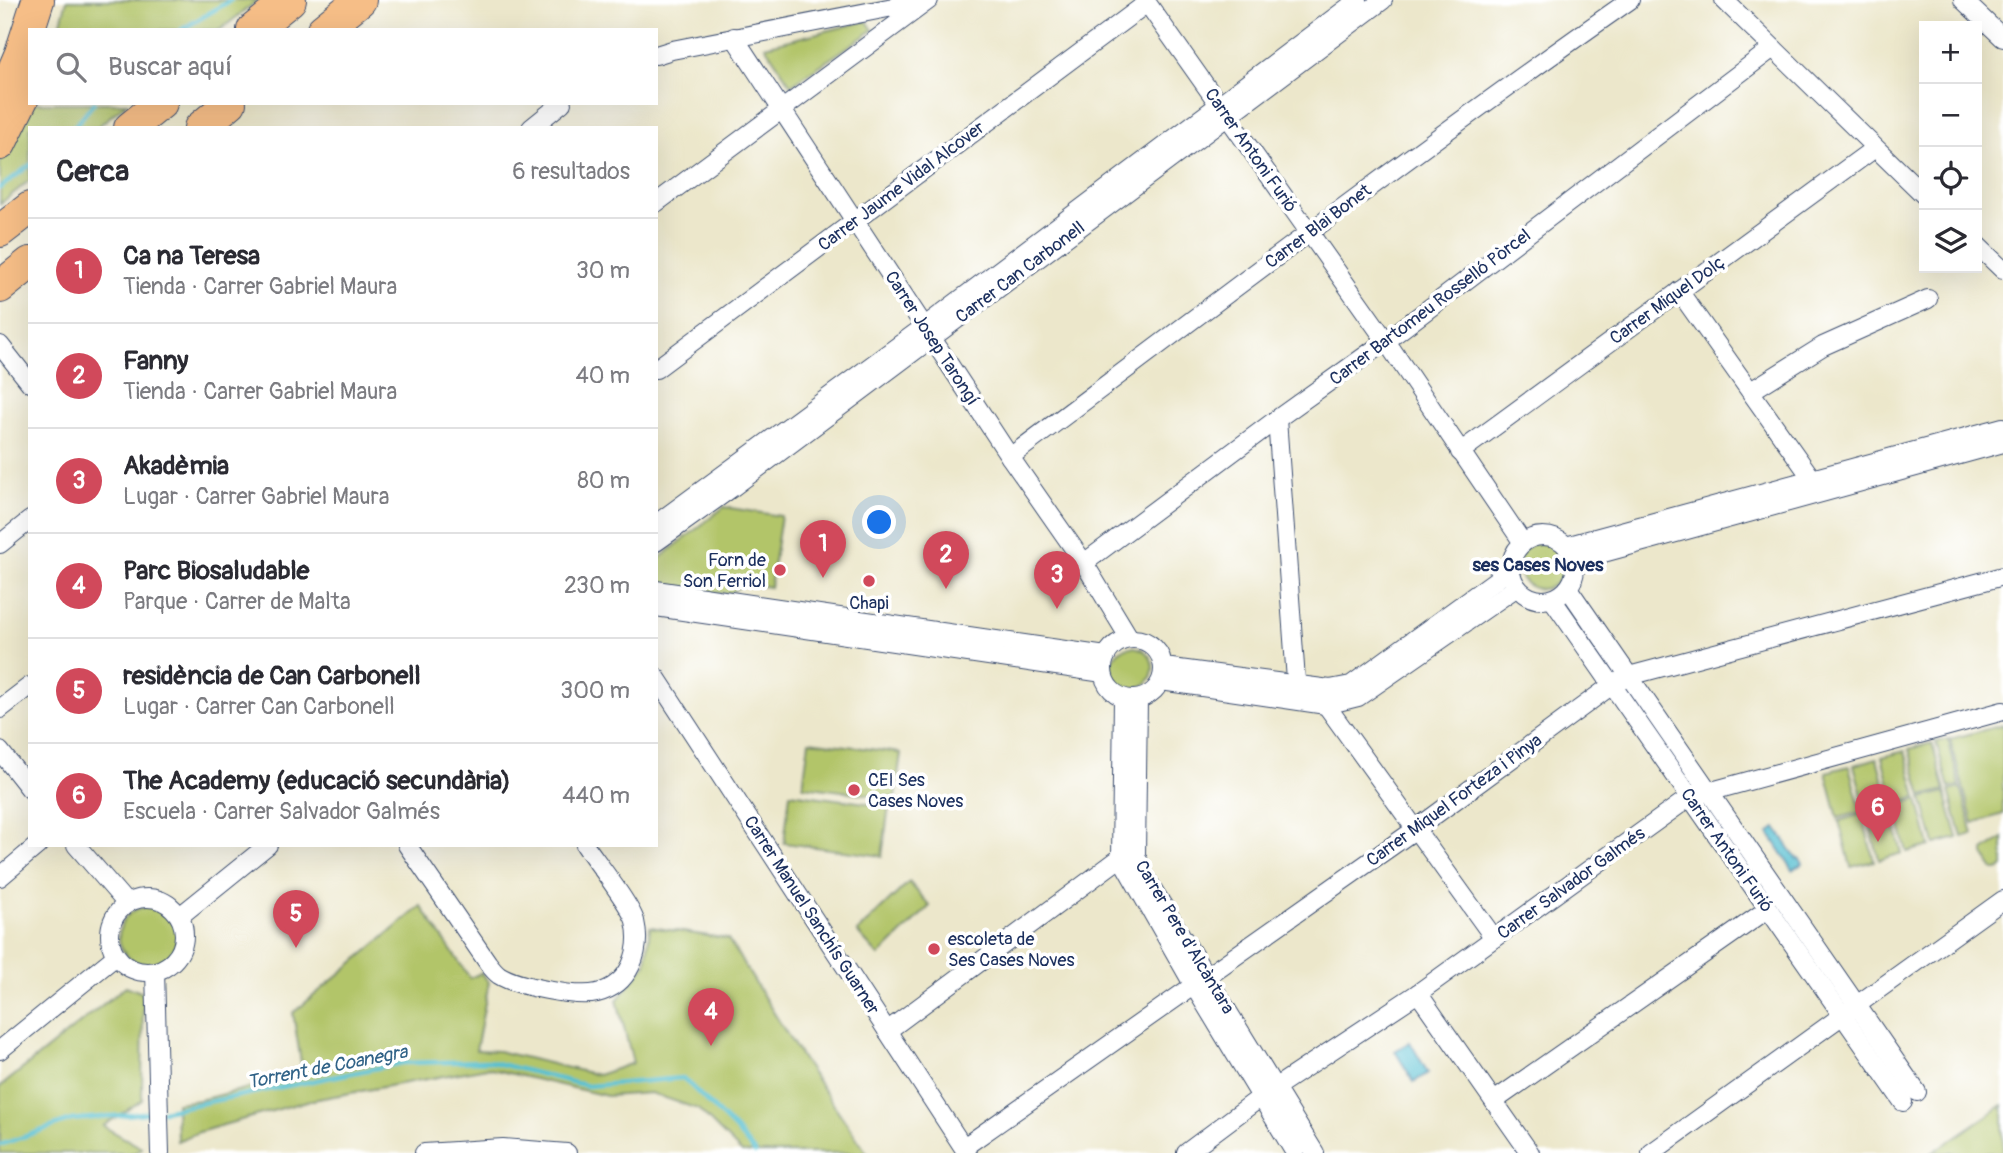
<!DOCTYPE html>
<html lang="es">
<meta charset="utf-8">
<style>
:root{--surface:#fff;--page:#f7f7f7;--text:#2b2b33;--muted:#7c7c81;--line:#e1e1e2;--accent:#d1495b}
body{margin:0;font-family:Pangolin,sans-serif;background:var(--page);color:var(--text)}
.controls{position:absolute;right:21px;top:21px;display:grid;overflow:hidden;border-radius:0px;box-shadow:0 7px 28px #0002}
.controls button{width:63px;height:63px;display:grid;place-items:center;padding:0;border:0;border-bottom:2px solid var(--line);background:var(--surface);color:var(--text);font:35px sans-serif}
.you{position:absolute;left:880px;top:523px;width:24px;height:24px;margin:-18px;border:5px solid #fff;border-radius:50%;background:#1a73e8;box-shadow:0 0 0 10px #1a73e833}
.badge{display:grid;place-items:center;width:46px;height:46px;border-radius:50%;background:var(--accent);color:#fff;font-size:23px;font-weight:700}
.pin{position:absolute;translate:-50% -58px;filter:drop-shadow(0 2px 4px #0008)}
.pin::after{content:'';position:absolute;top:37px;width:24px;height:21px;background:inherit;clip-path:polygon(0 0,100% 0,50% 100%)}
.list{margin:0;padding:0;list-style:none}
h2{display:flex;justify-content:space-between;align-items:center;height:91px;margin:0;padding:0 28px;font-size:30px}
h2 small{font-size:23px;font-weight:400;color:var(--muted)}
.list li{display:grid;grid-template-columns:46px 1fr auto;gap:21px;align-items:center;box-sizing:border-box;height:105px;padding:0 28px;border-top:2px solid var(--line)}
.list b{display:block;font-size:26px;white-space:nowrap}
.list p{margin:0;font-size:23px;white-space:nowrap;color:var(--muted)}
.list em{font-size:23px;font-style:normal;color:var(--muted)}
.icon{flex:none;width:38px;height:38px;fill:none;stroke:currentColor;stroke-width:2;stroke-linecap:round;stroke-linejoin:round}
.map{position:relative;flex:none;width:2003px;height:1153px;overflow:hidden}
.search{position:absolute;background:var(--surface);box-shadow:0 7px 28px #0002;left:28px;top:28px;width:630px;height:77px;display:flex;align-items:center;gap:18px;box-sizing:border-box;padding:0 24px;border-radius:0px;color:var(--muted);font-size:26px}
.panel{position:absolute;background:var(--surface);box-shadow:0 7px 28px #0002;left:28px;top:126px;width:630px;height:721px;border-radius:0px}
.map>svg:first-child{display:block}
.green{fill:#b2c569;stroke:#667a64;stroke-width:2}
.water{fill:#56c0d2;stroke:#387898;stroke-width:2}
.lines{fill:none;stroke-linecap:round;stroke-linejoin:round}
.stream{stroke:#56c0d2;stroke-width:4.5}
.street-casing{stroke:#3a4b6e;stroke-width:20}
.highway-casing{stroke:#3a4b6e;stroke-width:34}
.street{stroke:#fff;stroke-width:18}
.highway{stroke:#f6be87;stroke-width:32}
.poi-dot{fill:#d1495b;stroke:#fff;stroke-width:2.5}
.labels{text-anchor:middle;stroke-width:7;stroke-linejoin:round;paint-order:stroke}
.street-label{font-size:18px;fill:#1b2f5e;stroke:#fff}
.poi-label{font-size:18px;fill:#1b2f5e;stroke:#fff;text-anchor:start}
.neighbourhood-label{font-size:19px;font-weight:bold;fill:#1b2f5e;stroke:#fff}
.water-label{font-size:19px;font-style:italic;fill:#306287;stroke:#fff}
</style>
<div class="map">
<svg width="2003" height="1153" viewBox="0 0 2003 1153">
<rect width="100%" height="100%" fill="#fff"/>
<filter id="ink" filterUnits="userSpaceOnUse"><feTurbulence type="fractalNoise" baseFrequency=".0143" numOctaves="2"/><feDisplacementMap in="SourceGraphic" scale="14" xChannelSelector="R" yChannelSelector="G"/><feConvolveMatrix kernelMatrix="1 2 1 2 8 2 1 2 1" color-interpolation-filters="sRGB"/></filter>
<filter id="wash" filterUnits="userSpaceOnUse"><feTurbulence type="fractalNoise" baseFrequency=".00686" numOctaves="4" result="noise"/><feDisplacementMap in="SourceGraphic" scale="28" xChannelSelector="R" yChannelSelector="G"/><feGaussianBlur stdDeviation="1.57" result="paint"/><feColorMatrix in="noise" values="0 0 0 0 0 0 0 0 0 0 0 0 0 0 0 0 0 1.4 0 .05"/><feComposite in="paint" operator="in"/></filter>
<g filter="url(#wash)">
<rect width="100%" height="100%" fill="#ece7cb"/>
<g class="green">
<polygon points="67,0 258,0 220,30 59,30"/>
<polygon points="867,21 873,30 791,85 765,46"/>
<polygon points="32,103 127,103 96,128 30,128 30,180 0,204 0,163"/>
<polygon points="724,507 781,516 770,587 745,583 729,594 656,585 656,561"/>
<circle cx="1541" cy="566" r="23"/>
<circle cx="1132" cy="668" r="21"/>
<polygon points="2003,725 2003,814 1973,823 1950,739"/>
<polygon points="1948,739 1960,786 1949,788 1936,742"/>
<polygon points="809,741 901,753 895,798 803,786"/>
<polygon points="1932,743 1945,790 1922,796 1909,749"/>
<polygon points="1905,751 1917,797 1894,803 1882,757"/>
<polygon points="1877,758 1889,804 1866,811 1854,765"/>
<polygon points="1849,766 1861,812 1838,818 1826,772"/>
<polygon points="1961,788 1973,834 1962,837 1949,791"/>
<polygon points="1945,792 1958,838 1935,844 1922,798"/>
<polygon points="790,793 889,806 882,856 784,843"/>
<polygon points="1918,799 1930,846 1907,852 1895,806"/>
<polygon points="1890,807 1902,853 1879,860 1867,813"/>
<polygon points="1862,814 1874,861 1851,867 1839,821"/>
<polygon points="2003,838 2003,867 1998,870 1994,870 1984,855 1984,851"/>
<polygon points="909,882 930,906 879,956 857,932"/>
<polygon points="421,906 470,978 481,973 489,982 476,1050 498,1051 598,1075 633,1063 617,1000 646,964 650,927 728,939 805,1063 867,1153 742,1153 698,1109 651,1093 607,1096 487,1068 307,1101 199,1132 177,1141 176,1103 199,1100 303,1075 293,1013"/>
<circle cx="148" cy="936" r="29"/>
<polygon points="126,986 143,993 142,1100 103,1126 142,1148 134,1153 0,1153 0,1087"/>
<polygon points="2003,1105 2003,1153 1932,1153"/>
</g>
<g class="water">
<polygon points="1776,828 1797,859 1799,858 1803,863 1793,870 1769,833"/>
<polygon points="1410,1042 1428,1073 1414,1082 1395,1051"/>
</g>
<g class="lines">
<g class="stream">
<polyline points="181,30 231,0"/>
<polyline points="73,128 94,103"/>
<polyline points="0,188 30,165"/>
<polyline points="163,1111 402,1063 488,1061 588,1086 683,1078 736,1130 755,1153"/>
<polyline points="0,1145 71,1120 154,1112"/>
</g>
</g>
</g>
<g filter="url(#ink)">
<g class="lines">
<defs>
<g id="street">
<polyline points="1145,0 1386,341 1523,543"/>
<polyline points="1724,0 1924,195"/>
<polyline points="1963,0 2003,38"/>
<polyline points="734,37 1010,457 1084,563 1130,639"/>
<polyline points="656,55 672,50 924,1"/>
<polyline points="531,128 562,103"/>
<polyline points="656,203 929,0"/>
<polyline points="1977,245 2003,270"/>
<polyline points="1679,291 1818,487"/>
<polyline points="0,345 30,383"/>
<polyline points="656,369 1147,3"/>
<polyline points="1751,391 1823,346 1928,299"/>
<polyline points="1277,419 1297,694"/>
<polyline points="1460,452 1875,148"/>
<path d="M1010,457C1215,303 1420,147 1630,0"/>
<polyline points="656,524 925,326 1358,0"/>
<circle cx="1543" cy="568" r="32"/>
<polyline points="656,542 733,487 1383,0"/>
<polyline points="0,544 30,520"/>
<polyline points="1566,546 2003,427"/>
<polyline points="1574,561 2003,443"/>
<polyline points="1084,563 1277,419 1386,341 1773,48"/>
<polyline points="1568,588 1917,1092"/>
<polyline points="656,590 1106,656"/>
<polyline points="1552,599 1903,1102"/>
<polyline points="656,607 1103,673"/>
<circle cx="1133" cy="669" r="30"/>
<polyline points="1164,667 1330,689 1351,685 1511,569"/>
<polyline points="656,677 967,1153"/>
<polyline points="1161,681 1326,705 1358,697 1517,587"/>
<polyline points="1123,698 1121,858 1194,986 1295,1153"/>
<polyline points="1138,699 1136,855 1144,875 1315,1153"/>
<polyline points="1326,705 1494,938"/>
<polyline points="0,709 30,686"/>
<polyline points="0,751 30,789"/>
<polyline points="76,845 127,904"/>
<path d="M407,845L488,963C491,967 495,972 499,975C516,986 577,998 597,993C630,985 642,951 635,921C631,906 596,861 585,845"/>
<polyline points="0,877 38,845"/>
<circle cx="147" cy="935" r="37"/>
<polyline points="180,916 268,845"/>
<polyline points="155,971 160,1153"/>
<polyline points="1418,993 1530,1153"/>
<polyline points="887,1031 1116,861 1131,856"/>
<polyline points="0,1050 116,956"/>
<polyline points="1494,1101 1768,909"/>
<polyline points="964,1147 1416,829 1612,685 1629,676 2003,576"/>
<polyline points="424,1153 503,1148 567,1153"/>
<polyline points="1186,1153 1261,1097 1418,993 1690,797 2003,711"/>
<polyline points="1651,1153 2003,900"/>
</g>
<g id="highway">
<polyline points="253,30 290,0"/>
<polyline points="323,30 360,0"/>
<polyline points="0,102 21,53 38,0"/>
<polyline points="130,128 161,103"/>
<polyline points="200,128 230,103"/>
<polyline points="0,144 30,83"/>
<polyline points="0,231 30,208"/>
<polyline points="0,287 30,263"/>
</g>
</defs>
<use href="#street" class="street-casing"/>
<use href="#highway" class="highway-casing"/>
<use href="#street" class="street"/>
<use href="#highway" class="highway"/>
</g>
</g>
<g class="poi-dot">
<circle cx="780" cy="570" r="7"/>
<circle cx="869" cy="581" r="7"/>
<circle cx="854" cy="790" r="7"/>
<circle cx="934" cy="949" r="7"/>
</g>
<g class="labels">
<g class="street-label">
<text transform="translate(1251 150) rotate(55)" y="6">Carrer Antoni Furió</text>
<text transform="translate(901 186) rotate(-37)" y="6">Carrer Jaume Vidal Alcover</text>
<text transform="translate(1318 226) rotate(-37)" y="6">Carrer Blai Bonet</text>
<text transform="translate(1020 272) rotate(-37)" y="6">Carrer Can Carbonell</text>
<text transform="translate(1667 300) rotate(-36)" y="6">Carrer Miquel Dolç</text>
<text transform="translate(1430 307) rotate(-37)" y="6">Carrer Bartomeu Rosselló Pòrcel</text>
<text transform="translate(932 338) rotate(57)" y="6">Carrer Josep Tarongí</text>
<text transform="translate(1454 800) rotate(-36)" y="6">Carrer Miquel Forteza i Pinya</text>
<text transform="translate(1727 850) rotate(55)" y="6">Carrer Antoni Furió</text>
<text transform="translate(1571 883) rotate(-36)" y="6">Carrer Salvador Galmés</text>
<text transform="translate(812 915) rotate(57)" y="6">Carrer Manuel Sanchís Guarner</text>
<text transform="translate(1185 937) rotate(59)" y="6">Carrer Pere d'Alcàntara</text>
</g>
<g class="poi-label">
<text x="766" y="566" text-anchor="end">Forn de<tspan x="766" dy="21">Son Ferriol</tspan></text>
<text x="869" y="609" text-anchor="middle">Chapi</text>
<text x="868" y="786">CEI Ses<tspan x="868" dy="21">Cases Noves</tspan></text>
<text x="948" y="945">escoleta de<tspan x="948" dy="21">Ses Cases Noves</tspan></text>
</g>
<g class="neighbourhood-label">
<text x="1538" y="571">ses Cases Noves</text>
</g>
<g class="water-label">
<text transform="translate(327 1066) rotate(-11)" y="7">Torrent de Coanegra</text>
</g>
</g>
</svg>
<div class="controls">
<button>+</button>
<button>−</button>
<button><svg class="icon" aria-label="locate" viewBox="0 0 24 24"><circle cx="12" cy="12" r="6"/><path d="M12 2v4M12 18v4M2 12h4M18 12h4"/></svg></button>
<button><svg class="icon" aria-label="layers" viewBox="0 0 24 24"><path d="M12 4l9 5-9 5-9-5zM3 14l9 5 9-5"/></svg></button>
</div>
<div class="you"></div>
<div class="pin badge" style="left:823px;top:578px">1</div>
<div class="pin badge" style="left:946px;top:589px">2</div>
<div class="pin badge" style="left:1057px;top:609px">3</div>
<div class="pin badge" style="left:711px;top:1046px">4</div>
<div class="pin badge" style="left:296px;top:948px">5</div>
<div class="pin badge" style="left:1878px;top:842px">6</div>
<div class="search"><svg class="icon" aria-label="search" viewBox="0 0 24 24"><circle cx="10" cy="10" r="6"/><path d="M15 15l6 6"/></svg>Buscar aquí</div>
<section class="panel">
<h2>Cerca<small>6 resultados</small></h2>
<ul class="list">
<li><span class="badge">1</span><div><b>Ca na Teresa</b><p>Tienda · Carrer Gabriel Maura</p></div><em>30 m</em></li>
<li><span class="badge">2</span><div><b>Fanny</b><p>Tienda · Carrer Gabriel Maura</p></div><em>40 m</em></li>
<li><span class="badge">3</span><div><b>Akadèmia</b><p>Lugar · Carrer Gabriel Maura</p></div><em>80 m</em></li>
<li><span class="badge">4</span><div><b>Parc Biosaludable</b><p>Parque · Carrer de Malta</p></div><em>230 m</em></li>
<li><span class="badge">5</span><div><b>residència de Can Carbonell</b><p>Lugar · Carrer Can Carbonell</p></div><em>300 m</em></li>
<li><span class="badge">6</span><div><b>The Academy (educació secundària)</b><p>Escuela · Carrer Salvador Galmés</p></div><em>440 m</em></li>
</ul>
</section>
</div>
